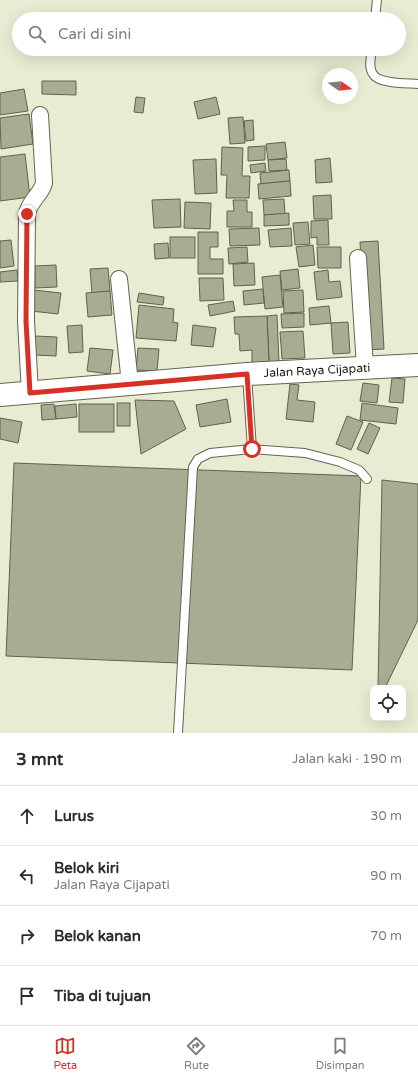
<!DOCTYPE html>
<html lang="id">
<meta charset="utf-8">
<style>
:root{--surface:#fff;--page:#f7f7f7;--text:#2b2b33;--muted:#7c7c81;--line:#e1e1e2;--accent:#d93025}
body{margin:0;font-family:"Varela Round",sans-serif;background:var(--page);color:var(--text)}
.controls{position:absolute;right:12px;bottom:12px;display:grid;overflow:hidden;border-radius:8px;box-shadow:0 4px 16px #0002}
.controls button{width:36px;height:36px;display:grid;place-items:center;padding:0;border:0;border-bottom:1px solid var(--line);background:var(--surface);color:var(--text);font:20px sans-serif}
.compass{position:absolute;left:322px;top:68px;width:36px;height:36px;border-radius:50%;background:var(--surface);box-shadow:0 4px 16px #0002;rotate:104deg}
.stop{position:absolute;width:12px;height:12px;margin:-9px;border:3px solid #d93025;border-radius:50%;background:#fff}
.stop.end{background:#d93025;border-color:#fff;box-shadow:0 1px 4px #0008}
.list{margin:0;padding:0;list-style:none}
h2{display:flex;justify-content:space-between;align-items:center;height:52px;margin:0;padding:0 16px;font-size:17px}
h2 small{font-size:13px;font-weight:400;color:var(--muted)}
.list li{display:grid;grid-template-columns:26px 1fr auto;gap:12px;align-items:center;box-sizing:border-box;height:60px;padding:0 16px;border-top:1px solid var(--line)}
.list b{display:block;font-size:15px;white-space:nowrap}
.list p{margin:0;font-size:13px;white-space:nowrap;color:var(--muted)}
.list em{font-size:13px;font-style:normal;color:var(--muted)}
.icon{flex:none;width:22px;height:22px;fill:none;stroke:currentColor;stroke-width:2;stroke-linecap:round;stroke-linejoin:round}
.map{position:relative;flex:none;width:418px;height:733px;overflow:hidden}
.search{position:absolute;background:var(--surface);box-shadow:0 4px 16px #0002;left:12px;right:12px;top:12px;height:44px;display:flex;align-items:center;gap:10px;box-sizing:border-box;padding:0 14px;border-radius:22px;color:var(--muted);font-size:15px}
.sheet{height:292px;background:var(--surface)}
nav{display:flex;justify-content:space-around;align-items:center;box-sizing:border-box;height:56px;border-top:1px solid var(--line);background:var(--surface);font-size:11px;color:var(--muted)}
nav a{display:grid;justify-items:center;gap:2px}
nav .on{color:var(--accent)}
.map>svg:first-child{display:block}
.building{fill:#a9ab93;stroke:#61624c}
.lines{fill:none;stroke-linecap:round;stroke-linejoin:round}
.lane-casing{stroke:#64654f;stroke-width:10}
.street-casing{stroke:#64654f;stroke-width:18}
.primary-casing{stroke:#64654f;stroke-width:24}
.lane{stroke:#fff;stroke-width:8}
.street{stroke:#fff;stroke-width:16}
.primary{stroke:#fff;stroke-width:22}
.route{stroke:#d93025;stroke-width:5}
.labels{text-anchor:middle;stroke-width:3;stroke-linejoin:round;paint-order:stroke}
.street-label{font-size:12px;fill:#191a11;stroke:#fff}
</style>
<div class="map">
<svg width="418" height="733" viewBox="0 0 418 733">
<rect width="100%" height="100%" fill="#e9ebd2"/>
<g class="building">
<polygon points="42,81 76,81 76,95 42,94"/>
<polygon points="24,89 28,111 0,115 0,93"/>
<polygon points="136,97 145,98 143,113 134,112"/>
<polygon points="216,97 220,114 198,119 194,102"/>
<polygon points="29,114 33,144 1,149 0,118"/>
<polygon points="243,117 245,143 230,144 228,118"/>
<polygon points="253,120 254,140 246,141 244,121"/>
<polygon points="285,142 287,158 268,160 266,144"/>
<polygon points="265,146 265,160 248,161 248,147"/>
<polygon points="222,147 243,148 242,176 250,176 249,198 226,198 227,175 221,175"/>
<polygon points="25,154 30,197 0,201 0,157"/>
<polygon points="330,158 332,182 316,183 315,160"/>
<polygon points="216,159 217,193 195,194 193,160"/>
<polygon points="286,159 287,170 269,171 268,160"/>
<polygon points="265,163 266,171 251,173 250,165"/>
<polygon points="289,170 290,181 261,184 260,173"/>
<polygon points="290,181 291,196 259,199 258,184"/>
<polygon points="331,195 332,219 314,219 313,196"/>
<polygon points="180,199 181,227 154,228 152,200"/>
<polygon points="284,199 285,214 264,215 263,200"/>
<polygon points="233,200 247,200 247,212 252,212 252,227 227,227 227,211 234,211"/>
<polygon points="185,202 211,203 210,229 184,228"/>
<polygon points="289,213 289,225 264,226 264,215"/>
<polygon points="328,220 329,245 317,245 317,237 311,238 311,221"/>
<polygon points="308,222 310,244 295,245 293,223"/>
<polygon points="259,228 260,245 230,246 229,229"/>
<polygon points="291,228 292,246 270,247 268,230"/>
<polygon points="198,232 218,232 218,247 210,247 210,259 223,259 223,274 198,274"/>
<rect x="170" y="237" width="25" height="21"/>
<polygon points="11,240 14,266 0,268 0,241"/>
<polygon points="378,241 384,349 366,350 360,242"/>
<polygon points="168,243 169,258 155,259 154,244"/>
<polygon points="313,245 315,265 299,267 296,247"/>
<polygon points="247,247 248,262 229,264 228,248"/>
<polygon points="317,247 341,247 341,268 318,268"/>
<polygon points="254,263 255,285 234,286 233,264"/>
<polygon points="56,265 57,287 35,288 35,266"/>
<polygon points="108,268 110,291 92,293 90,269"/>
<polygon points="298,269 300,288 282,290 280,271"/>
<polygon points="17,270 18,281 0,282 0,272"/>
<polygon points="328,270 329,282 340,281 342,297 317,300 314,272"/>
<polygon points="280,275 283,307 265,309 262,277"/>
<polygon points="199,278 223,278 224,300 200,301"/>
<polygon points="263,289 264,303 244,305 243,291"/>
<polygon points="34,290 61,293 58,314 31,311"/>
<polygon points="303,290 304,312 284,313 283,291"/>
<polygon points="110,291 112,315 88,317 86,293"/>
<polygon points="139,293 164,297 163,305 137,302"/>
<polygon points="233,301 235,311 210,316 208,305"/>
<polygon points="139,305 174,309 173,322 178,323 176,341 136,338"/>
<polygon points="329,306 331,323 310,325 309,308"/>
<polygon points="304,313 304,327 282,328 281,314"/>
<polygon points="277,315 279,362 269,362 267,316"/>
<polygon points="267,316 269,362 252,363 252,350 240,351 239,334 235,334 234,317"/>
<polygon points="348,322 350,353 333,354 331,323"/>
<polygon points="82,325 83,352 69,353 67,326"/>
<polygon points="193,325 216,328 213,347 191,345"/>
<polygon points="303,331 305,358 282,359 280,332"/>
<polygon points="35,336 57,337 56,356 34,355"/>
<polygon points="90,348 113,350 110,374 87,371"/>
<polygon points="138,348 159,349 157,371 136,370"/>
<polygon points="392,378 405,379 403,403 389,402"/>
<polygon points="363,383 379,385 377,403 360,401"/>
<polygon points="290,384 299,385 297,400 315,402 313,422 286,419"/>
<polygon points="227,399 231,422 200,427 196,405"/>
<polygon points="135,400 174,401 186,429 141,454"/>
<rect x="117" y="403" width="13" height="23"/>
<polygon points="362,403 398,408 396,424 360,420"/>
<polygon points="54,404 56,419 42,420 41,405"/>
<polygon points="76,404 77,417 56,419 55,406"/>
<rect x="79" y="404" width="35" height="28"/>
<polygon points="347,416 363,422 351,450 336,444"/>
<polygon points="0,418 22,422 18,443 0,439"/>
<polygon points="369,423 380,428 368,454 357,449"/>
<polygon points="14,463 361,476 352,670 6,656"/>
<polygon points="382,480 418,484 418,620 385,688 378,688"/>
</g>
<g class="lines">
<defs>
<g id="lane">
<polyline points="375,19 377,0"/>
<path d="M372,49C371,57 368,67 373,74C378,84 407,83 418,84"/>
<polyline points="247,375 252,449"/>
<polyline points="178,733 193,467 198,459 210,453 252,449 305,453 340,462 359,470 367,479"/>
</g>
<g id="street">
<polyline points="358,258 365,367"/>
<polyline points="119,279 130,384"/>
<path d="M30,393L26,321L27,214C29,201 41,195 44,183L40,115"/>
</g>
<g id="primary">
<path id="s1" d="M0,395L247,374L418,365"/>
</g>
</defs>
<use href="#lane" class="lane-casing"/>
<use href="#street" class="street-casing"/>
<use href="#primary" class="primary-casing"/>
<use href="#lane" class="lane"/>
<use href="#street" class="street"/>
<use href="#primary" class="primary"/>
</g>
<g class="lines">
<polyline class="route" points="27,214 26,321 30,393 247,374 252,449"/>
</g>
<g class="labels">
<g class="street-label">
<text dy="4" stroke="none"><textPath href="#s1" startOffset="318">Jalan Raya Cijapati</textPath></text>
</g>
</g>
</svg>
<div class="controls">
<button><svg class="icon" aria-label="locate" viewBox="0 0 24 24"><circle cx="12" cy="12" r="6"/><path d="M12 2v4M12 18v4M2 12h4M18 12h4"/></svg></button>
</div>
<svg class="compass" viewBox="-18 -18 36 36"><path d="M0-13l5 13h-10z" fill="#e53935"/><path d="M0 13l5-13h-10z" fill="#7c7c81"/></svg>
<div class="stop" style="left:252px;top:449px"></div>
<div class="stop end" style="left:27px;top:214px"></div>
<div class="search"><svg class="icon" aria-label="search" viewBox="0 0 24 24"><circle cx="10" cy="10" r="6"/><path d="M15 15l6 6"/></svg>Cari di sini</div>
</div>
<section class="sheet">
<h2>3 mnt<small>Jalan kaki · 190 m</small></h2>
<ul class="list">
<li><svg class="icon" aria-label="ahead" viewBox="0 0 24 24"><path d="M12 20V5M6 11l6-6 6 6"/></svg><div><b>Lurus</b></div><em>30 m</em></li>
<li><svg class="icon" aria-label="left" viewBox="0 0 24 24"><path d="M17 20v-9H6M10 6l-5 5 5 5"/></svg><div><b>Belok kiri</b><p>Jalan Raya Cijapati</p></div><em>90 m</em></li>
<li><svg class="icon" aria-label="right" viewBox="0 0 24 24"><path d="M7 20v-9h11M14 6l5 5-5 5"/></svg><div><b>Belok kanan</b></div><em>70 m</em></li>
<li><svg class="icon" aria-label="arrive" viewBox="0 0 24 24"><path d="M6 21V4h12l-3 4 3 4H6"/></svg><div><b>Tiba di tujuan</b></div></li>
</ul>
</section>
<nav>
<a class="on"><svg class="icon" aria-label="map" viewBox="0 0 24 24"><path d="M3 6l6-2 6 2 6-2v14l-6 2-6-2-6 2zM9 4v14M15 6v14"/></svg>Peta</a>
<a><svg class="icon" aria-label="directions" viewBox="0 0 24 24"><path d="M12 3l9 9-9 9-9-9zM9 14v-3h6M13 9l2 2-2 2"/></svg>Rute</a>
<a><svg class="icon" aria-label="saved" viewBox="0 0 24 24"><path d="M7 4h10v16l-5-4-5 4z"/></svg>Disimpan</a>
</nav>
